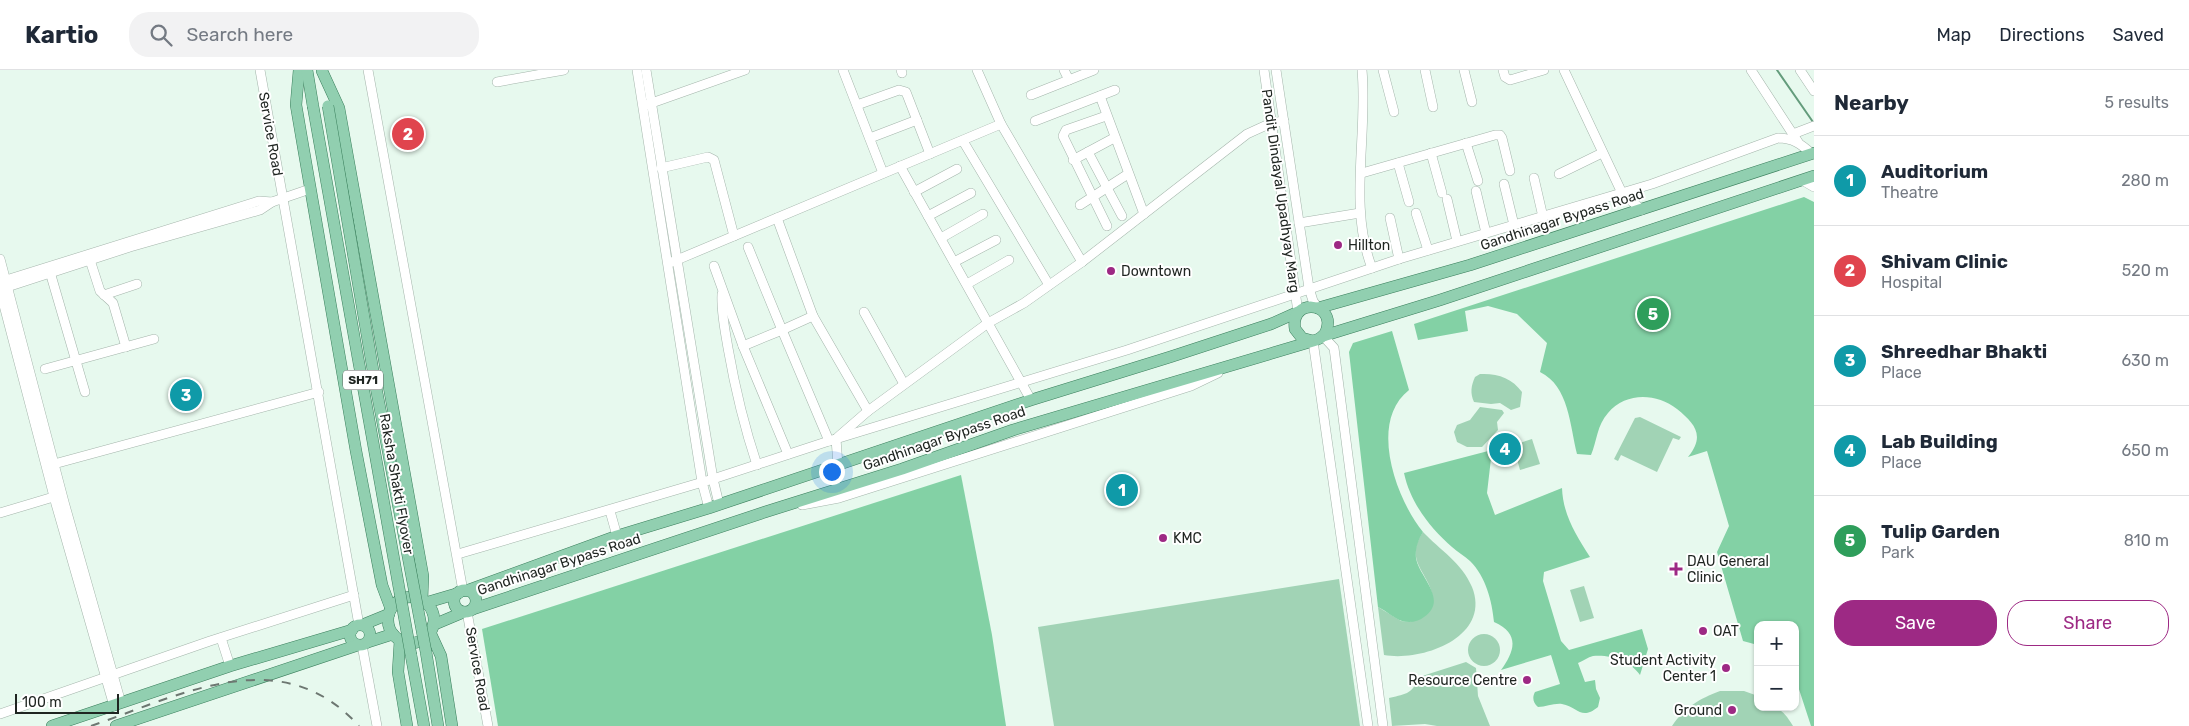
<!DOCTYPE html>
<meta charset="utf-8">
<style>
:root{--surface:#fff;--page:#f2f2f3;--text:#1f2937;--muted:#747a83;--line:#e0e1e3;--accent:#9d2984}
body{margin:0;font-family:Rubik,sans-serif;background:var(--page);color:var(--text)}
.controls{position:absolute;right:15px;bottom:15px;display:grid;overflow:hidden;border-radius:10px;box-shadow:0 1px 4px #0004}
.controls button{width:45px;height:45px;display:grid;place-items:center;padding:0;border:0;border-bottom:1px solid var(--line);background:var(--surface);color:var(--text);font:25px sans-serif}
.scale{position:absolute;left:15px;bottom:12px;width:104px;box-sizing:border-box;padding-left:5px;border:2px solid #1f2521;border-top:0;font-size:14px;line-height:18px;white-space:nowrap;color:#1f2521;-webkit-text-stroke:4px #fff;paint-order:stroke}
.you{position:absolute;left:831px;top:401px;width:18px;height:18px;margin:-12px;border:4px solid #fff;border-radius:50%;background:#1a73e8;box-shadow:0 0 0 8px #1a73e833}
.badge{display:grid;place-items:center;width:32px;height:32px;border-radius:50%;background:var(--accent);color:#fff;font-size:16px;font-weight:700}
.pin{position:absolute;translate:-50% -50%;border:2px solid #fff;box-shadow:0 1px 5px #0006}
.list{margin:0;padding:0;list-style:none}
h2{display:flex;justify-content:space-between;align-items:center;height:65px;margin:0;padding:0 20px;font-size:21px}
h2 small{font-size:16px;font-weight:400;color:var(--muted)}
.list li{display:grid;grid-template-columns:32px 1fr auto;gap:15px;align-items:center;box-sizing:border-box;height:90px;padding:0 20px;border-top:1px solid var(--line)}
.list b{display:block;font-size:19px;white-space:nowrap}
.list p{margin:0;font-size:16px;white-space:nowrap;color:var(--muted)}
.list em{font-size:16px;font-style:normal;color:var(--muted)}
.actions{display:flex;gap:10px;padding:15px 20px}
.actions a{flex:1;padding:11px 0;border:1px solid var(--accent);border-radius:20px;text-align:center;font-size:18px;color:var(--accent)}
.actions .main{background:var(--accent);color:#fff}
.icon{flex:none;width:28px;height:28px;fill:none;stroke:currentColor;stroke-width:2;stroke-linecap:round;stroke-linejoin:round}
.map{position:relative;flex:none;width:1814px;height:656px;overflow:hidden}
header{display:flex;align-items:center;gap:30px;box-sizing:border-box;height:70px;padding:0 25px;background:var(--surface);border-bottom:1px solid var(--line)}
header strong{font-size:24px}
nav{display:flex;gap:28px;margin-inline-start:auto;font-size:18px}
.search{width:350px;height:45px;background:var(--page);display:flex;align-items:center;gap:12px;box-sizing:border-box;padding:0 18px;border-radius:20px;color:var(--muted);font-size:19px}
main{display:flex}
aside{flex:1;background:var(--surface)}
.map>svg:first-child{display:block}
.green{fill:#a1d3b5}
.forest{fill:#83d1a5}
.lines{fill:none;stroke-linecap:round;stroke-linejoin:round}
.stream{stroke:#649c7c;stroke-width:2}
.minor-casing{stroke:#a4b5ab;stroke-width:10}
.major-casing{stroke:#3a7f5c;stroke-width:12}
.minor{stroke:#fff;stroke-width:9}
.major{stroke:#91cfb0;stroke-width:11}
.rail{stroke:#6d7771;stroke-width:2;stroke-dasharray:9 9;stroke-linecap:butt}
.major-bridge-casing{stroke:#3a7f5c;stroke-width:12;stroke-linecap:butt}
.major-bridge{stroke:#91cfb0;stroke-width:11}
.poi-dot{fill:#9d2984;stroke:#fff;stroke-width:2}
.labels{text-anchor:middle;stroke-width:4;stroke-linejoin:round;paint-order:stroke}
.shield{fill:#fff;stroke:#626664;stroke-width:1}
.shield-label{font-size:12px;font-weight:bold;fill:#1f2521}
.street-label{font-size:14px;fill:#1f2521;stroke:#fff}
.poi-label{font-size:14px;fill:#1f2521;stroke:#fff;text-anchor:start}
</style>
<header>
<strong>Kartio</strong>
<div class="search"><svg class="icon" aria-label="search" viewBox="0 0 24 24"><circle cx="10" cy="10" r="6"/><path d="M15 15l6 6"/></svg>Search here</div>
<nav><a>Map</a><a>Directions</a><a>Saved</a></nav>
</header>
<main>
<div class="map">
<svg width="1814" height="656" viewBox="0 0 1814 656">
<rect width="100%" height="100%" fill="#e7f9ee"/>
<g class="green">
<path d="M1480,304C1497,303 1512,308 1522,322L1520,337L1511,340L1500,333L1491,334L1474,332C1470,323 1471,316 1475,307Z"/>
<polygon points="1480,337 1502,340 1504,343 1497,352 1498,360 1482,377 1467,377 1457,372 1454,362 1457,355 1470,350"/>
<polygon points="1640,347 1681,367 1679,370 1673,368 1657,402 1621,385 1618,391 1614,389 1635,348"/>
<polygon points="1532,369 1540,394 1520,400 1513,375"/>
<path d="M1423,462C1440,480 1462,493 1472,517C1492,567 1422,592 1384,585L1378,537L1401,551L1410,552L1432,538C1439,507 1400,495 1423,462Z"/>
<polygon points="1339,509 1360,656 1054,656 1038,557"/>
<polygon points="1584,516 1594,548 1580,552 1570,520"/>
<circle cx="1484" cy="580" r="16"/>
<path d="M1466,592L1476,598L1478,626L1490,656H1437L1425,654L1392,656L1389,628C1401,625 1416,624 1416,608Z"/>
<path d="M1720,621H1744L1758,626V637C1778,637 1782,638 1793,656H1672C1685,637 1699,629 1720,621Z"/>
</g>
<g class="forest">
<path d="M1804,127L1814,132V656H1811L1795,607V555H1758V600L1754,574L1743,571L1717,482L1729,456L1707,381L1688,387C1706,365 1694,353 1677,339C1656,323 1626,322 1608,343C1597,355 1597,371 1591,385L1577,384C1570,356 1569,316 1540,302L1547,273L1517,244L1488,236L1465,241L1468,261L1418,270L1414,254Z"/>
<path d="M1392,261L1409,320C1368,352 1396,429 1423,462C1418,470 1415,479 1416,488C1419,507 1449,530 1424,547C1418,552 1409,553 1402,551C1393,548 1387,541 1378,537L1349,282L1353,273Z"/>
<path d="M1492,380L1487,423L1495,445L1562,418C1563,445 1576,465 1590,487L1544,502L1543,511L1561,571L1569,580L1642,559L1648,579L1640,605C1631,591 1609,584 1593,586C1588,587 1583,591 1578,593L1585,612L1595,610L1596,619L1600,628L1598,637C1581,651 1578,637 1562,634C1554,633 1546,637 1538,637C1533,633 1532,627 1535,622L1560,614L1551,585L1501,600C1514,582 1521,564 1494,552C1492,531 1486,507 1470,491C1465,486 1457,482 1452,477C1430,458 1410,432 1404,403Z"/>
<polygon points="961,405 992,565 1006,656 498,656 482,559"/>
</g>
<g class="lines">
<polyline class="stream" points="1777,0 1813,52"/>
<defs>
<g id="minor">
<polyline points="260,0 359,555"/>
<polyline points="368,0 463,521"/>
<polyline points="637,0 702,412 709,438"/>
<polyline points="646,0 713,409 719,434"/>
<polyline points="843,0 883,103"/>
<polyline points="901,0 902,3"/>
<polyline points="977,0 1001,54 1082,192"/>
<polyline points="1064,0 1069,10"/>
<polyline points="1264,0 1298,242"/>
<polyline points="1276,0 1309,218 1313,231 1318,238"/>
<path d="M1362,0C1368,65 1348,137 1372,198"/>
<polyline points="1383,0 1394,42"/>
<polyline points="1425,0 1433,37"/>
<polyline points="1464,0 1472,32"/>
<polyline points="1503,0 1505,7 1510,10 1544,0"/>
<polyline points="1564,0 1622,123 1642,140"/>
<polyline points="1751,0 1798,72"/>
<polyline points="1800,0 1814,21"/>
<polyline points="497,12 564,0"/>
<polyline points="1031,25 1094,0"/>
<polyline points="1100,26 1144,144"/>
<polyline points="646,35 745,0"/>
<polyline points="857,35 899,20 906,22 930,84"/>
<polyline points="1106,46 1066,60 1063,66 1107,156"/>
<polyline points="1035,51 1115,20"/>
<polyline points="1793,64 1814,56"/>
<polyline points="870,68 917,50"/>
<polyline points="963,71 1049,215"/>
<polyline points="1466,73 1478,111"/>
<polyline points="1088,82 1122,146"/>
<polyline points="1431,83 1442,123"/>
<polyline points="1073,90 1114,68"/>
<polyline points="1398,93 1409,132"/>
<polyline points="900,96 1031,330"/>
<polyline points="661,98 708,87 714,90 734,166"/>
<polyline points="1362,103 1495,65 1500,65 1502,68 1510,101"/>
<polyline points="1559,104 1602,83"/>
<polyline points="1534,108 1543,147"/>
<polyline points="1802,110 1814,117"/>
<polyline points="1504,114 1514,155"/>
<polyline points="1476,121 1486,163"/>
<polyline points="914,122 957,99"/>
<polyline points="1447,129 1457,171"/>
<polyline points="1080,135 1128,104"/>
<polyline points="1416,143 1428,180"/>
<polyline points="928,146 971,123"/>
<polyline points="777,148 813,246"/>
<polyline points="1390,148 1399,189"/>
<polyline points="1299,153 1360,143"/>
<polyline points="941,168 983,144"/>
<polyline points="0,189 64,432 121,633"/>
<polyline points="90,190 100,221 113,233 126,277"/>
<polyline points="672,192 1001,54"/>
<polyline points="954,192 996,170"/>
<polyline points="714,196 743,276 788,384"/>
<polyline points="50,202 85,322"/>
<polyline points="0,212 259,131 272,132"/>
<polyline points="967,214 1009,190"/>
<polyline points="4,218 130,177 260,140 272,132 310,119"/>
<polyline points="0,220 56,434 114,636"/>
<path d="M722,224C721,242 725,260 728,278C735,318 744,356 757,395"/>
<polyline points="104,225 137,214"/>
<polyline points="864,242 904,314"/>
<polyline points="1323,266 1334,278 1383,656"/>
<polyline points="1313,271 1368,656"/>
<polyline points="743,276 782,260 748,177"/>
<polyline points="45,299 154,269"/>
<polyline points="838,367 868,341 988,253 1024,233 1082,192 1247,64 1271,53 1284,51"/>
<polyline points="836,369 838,395"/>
<polyline points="829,371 782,260 813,246 868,341"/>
<polyline points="54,394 319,322"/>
<polyline points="802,435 839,428 1191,316 1218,303"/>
<polyline points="610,441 617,466"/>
<polyline points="0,443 60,425"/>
<path d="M458,484L713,409L829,371L1127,280L1399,189L1652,114L1778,68C1793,68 1801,74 1812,84"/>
<polyline points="467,542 488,656"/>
<polyline points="221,568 230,596"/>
<polyline points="362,575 377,656"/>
<polyline points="0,644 210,571 354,525"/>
</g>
<g id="major">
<polyline points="299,0 296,35 303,76 356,381 382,515 391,539"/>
<polyline points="307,0 313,36"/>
<polyline points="322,1 339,38 423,506 422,531"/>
<polyline points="1318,238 1470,195 1814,83"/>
<polyline points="1323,266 1440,230 1814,106"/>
<circle cx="465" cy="531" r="11"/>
<polyline points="466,521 617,466 709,438 1031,330 1170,287 1271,254 1298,242"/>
<circle cx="411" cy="550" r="23"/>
<polyline points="425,533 459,523"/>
<path d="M473,539L765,442L902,399L1013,360L1313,271C1320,269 1326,265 1327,258C1334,232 1290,228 1295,259L1302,268L1313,271"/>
<circle cx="360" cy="565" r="10"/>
<polyline points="362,555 389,544"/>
<polyline points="433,555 464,542"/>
<polyline points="430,562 441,586 452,656"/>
<polyline points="400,570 398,602 407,656"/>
<polyline points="368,572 393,564"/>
<polyline points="426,582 438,656"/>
<polyline points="411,585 424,656"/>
<polyline points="52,656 230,596 352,560"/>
<polyline points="116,656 358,575"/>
</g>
</defs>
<use href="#minor" class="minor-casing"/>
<use href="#major" class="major-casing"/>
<use href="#minor" class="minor"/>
<use href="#major" class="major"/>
<path class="rail" d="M91,656C181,625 281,570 359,656"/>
<defs>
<g id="major-bridge">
<polyline points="313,36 411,585"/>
<polyline points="328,36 375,312 426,582"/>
</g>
</defs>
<use href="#major-bridge" class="major-bridge-casing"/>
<use href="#major-bridge" class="major-bridge"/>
</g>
<g class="poi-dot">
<circle cx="1338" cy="175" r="5"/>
<circle cx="1111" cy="201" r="5"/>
<circle cx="1163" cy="468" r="5"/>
<path d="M1673.5 491.5h5v5h5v5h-5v5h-5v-5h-5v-5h5z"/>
<circle cx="1703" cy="561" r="5"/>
<circle cx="1726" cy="598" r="5"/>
<circle cx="1527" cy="610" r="5"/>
<circle cx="1732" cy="640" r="5"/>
</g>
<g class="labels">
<rect class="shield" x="343" y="300.5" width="40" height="19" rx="4"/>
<g class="shield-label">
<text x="363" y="314">SH71</text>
</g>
<g class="street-label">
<text transform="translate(271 64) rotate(80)" y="5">Service Road</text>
<text transform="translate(1281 121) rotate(82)" y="5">Pandit Dindayal Upadhyay Marg</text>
<text transform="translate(1562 149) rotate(-18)" y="5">Gandhinagar Bypass Road</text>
<text transform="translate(944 368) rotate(-19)" y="5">Gandhinagar Bypass Road</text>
<text transform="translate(397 414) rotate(80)" y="5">Raksha Shakti Flyover</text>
<text transform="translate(559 494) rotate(-18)" y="5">Gandhinagar Bypass Road</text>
<text transform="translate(478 599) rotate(80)" y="5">Service Road</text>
</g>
<g class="poi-label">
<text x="1348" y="180">Hillton</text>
<text x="1121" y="206">Downtown</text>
<text x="1173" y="473">KMC</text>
<text x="1687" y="496">DAU General<tspan x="1687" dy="16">Clinic</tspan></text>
<text x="1713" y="566">OAT</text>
<text x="1716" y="595" text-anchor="end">Student Activity<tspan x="1716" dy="16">Center 1</tspan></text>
<text x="1517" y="615" text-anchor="end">Resource Centre</text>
<text x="1722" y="645" text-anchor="end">Ground</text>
</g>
</g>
</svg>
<div class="controls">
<button>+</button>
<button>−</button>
</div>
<div class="scale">100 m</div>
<div class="you"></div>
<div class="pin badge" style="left:1122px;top:420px;background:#0f9aa8">1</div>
<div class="pin badge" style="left:408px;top:64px;background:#e0444e">2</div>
<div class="pin badge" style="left:186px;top:325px;background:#0f9aa8">3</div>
<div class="pin badge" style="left:1505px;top:379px;background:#0f9aa8">4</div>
<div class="pin badge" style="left:1653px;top:244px;background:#2e9e5b">5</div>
</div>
<aside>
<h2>Nearby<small>5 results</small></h2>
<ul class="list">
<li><span class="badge" style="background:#0f9aa8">1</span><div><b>Auditorium</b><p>Theatre</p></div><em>280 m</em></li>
<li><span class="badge" style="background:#e0444e">2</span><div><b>Shivam Clinic</b><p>Hospital</p></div><em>520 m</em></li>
<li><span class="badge" style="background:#0f9aa8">3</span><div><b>Shreedhar Bhakti</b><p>Place</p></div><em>630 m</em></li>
<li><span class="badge" style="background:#0f9aa8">4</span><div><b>Lab Building</b><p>Place</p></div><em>650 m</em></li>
<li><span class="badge" style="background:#2e9e5b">5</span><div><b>Tulip Garden</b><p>Park</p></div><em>810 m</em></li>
</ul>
<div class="actions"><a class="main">Save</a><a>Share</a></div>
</aside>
</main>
